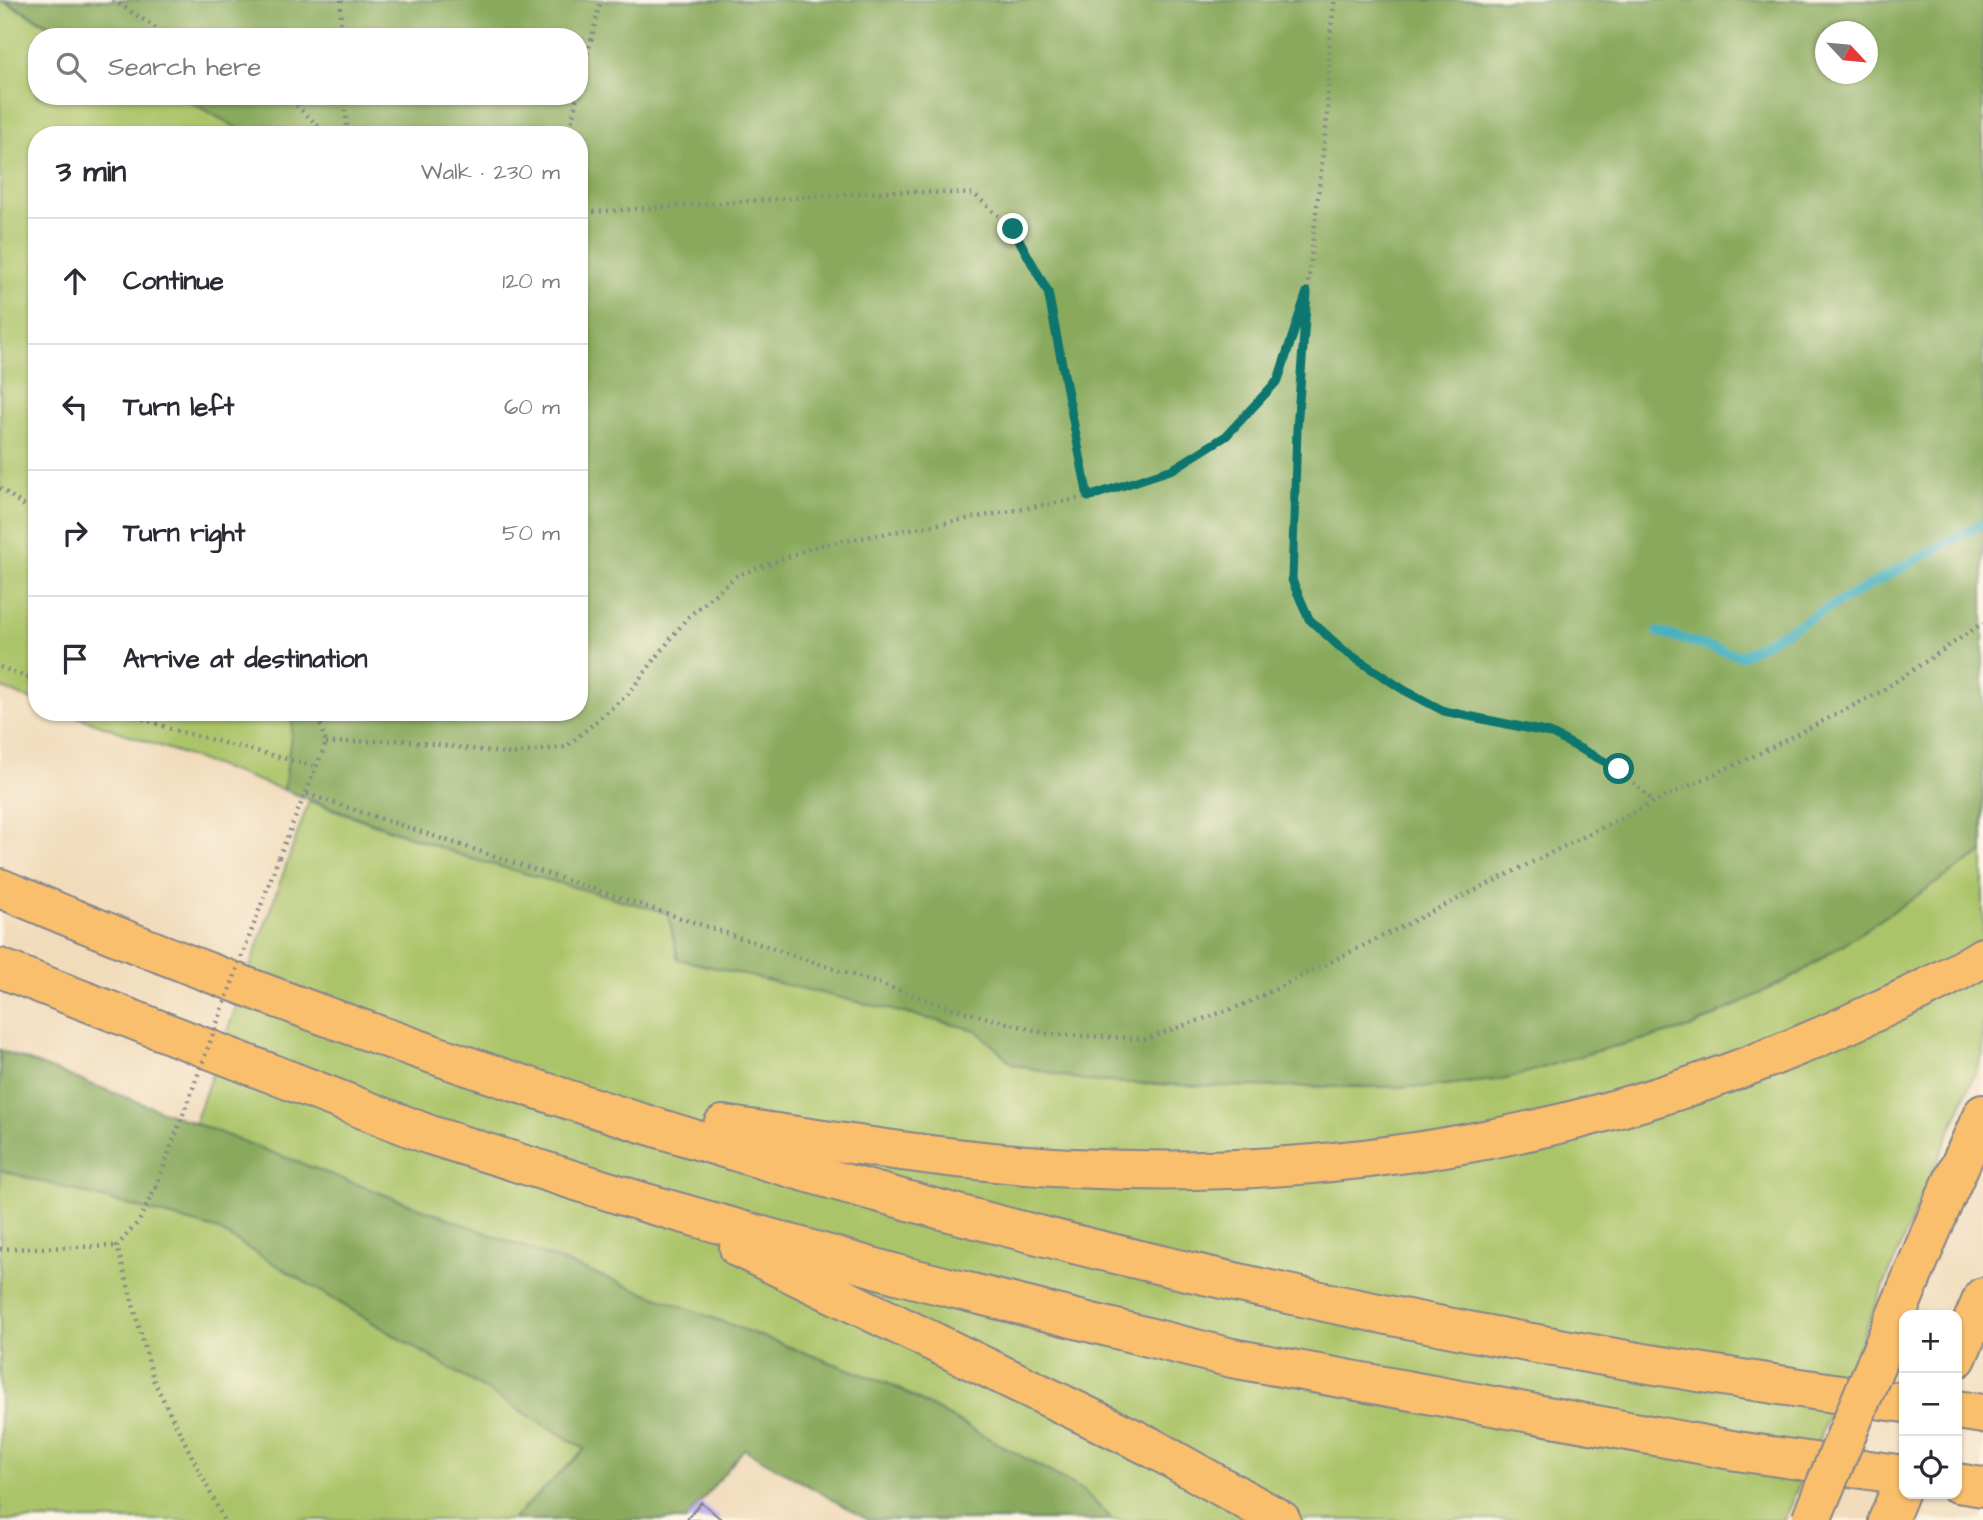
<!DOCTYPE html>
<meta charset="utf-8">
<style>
:root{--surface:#fff;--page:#f2f2f3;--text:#2b2b33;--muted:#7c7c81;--line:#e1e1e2}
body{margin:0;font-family:"Architects Daughter",sans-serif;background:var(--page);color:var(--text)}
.controls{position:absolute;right:21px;bottom:21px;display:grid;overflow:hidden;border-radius:14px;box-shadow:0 2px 5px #0004}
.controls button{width:63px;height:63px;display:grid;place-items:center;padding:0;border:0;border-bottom:2px solid var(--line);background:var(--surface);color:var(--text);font:35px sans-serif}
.compass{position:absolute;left:1815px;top:21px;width:63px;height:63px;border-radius:50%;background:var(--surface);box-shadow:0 2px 5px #0004;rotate:116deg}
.stop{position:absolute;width:21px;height:21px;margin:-16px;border:5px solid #0f766e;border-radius:50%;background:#fff}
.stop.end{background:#0f766e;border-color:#fff;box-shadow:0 2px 7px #0008}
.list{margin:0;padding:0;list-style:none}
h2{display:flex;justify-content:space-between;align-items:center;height:91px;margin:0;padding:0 28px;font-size:30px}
h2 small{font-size:23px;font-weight:400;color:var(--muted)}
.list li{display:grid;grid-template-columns:46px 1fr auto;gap:21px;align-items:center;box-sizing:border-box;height:126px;padding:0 28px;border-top:2px solid var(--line)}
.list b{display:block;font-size:26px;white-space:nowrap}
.list em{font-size:23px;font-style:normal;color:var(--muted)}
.icon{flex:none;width:38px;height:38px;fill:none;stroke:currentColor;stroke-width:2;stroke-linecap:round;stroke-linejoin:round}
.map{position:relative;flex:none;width:1983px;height:1520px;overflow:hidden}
.search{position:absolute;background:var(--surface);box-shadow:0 2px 5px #0004;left:28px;top:28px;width:560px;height:77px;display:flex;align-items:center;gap:18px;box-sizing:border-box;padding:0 24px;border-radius:28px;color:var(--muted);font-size:26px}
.panel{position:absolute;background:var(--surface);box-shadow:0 2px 5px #0004;left:28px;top:126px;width:560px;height:595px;border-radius:28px}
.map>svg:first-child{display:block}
.green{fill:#acc469;stroke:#647a64;stroke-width:2}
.forest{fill:#89aa5d;stroke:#526c5e;stroke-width:2;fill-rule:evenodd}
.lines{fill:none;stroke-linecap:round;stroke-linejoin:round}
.stream{stroke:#3faebc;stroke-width:10}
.building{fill:#bca8ef}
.primary-casing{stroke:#86858c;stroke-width:42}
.motorway-casing{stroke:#86858c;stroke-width:42}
.path{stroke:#86858c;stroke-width:4.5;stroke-dasharray:2 5;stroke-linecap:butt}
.primary{stroke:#f9bf6d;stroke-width:38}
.motorway{stroke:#f9bf6d;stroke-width:38}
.primary-bridge-casing{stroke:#86858c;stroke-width:42;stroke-linecap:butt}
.path-bridge{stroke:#86858c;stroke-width:4.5;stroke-dasharray:2 5;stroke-linecap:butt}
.primary-bridge{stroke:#f9bf6d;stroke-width:38}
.route{stroke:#0f766e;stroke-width:9}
</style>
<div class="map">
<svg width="1983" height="1520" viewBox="0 0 1983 1520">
<rect width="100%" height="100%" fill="#fcf5e5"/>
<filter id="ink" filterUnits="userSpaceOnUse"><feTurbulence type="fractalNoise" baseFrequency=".0143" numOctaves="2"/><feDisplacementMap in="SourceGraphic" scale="14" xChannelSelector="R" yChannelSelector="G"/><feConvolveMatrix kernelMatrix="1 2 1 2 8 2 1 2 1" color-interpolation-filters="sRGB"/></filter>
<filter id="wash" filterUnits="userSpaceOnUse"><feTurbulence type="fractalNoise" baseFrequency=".00686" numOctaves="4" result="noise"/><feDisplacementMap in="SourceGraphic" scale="28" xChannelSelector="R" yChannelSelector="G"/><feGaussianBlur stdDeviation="1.57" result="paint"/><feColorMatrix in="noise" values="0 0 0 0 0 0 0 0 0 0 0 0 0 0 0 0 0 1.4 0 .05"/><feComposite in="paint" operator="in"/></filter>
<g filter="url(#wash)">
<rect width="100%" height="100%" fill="#f1dbbb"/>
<g class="green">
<polygon points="0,0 71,37 37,37 37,96 180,96 240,129 237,135 37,135 37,702 0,687"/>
<polygon points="64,712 294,712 284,790"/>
<polygon points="309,801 469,858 668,913 678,959 976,1030 1013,1064 1087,1081 1204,1086 1424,1087 1506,1079 1596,1051 1690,1028 1795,976 1983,852 1983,1054 1784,1520 1112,1520 1083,1490 891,1385 194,1125"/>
<polygon points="0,1170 216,1229 585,1449 512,1520 0,1520"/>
</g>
<g class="forest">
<path d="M4,0H1983V852L1795,976L1690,1028L1596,1051L1506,1079L1424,1087L1204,1086L1087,1081L1013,1064L976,1030L678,959L668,913L469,858L284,790L294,712H579V135H237L239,129L180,96H579V37H71ZM1826,32H1868V74H1826Z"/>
<polygon points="0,1050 891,1385 1083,1490 1112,1520 868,1520 744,1449 686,1520 512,1520 585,1449 216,1229 0,1170"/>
</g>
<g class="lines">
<polyline class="stream" points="1658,632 1741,656 1983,523"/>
</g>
<g id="blocks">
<polygon class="building" points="701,1502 722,1520 686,1520"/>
</g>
</g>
<g filter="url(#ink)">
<use href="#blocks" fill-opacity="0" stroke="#86858c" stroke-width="2"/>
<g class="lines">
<defs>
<g id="primary">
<polyline points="1942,1205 1983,1114"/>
<polyline points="1957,1358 1983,1297"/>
<polyline points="1888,1520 1904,1481"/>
</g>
<g id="motorway">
<path d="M0,888C605,1144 1254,1314 1904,1403"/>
<polyline points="0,968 430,1135 646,1203 900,1275 1232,1358 1737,1451 1904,1475"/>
<path d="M723,1125C839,1142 956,1162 1073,1168C1340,1182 1605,1135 1849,1024C1894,1003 1941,983 1983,957"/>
<polyline points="739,1248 1149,1446 1281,1520"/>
<polyline points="1957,1410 1983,1414"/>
<polyline points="1957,1483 1983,1487"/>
</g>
</defs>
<use href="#primary" class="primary-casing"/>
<use href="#motorway" class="motorway-casing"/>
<g class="path">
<polyline points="113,0 170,37"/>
<polyline points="340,37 341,0"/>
<polyline points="579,88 601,0"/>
<polyline points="286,96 328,135"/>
<polyline points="344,96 348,135"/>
<polyline points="569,135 577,96"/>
<polyline points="579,213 892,191 974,194 1013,229 1048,292 1088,497"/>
<polyline points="1307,300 1297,429 1292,580 1309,619 1343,650 1404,690 1444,711 1550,733 1619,769 1654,802"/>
<polyline points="0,488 37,515"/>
<polyline points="0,667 37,681"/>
<polyline points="123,712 174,730 317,767"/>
<polyline points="316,712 326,743"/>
<polyline points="321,725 321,712"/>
<polyline points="326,743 400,740 511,754 566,747 628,694 687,618 736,576 817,546 1088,497 1173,469 1226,436 1278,380 1307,292 1327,118 1330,33 1335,0"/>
<polyline points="307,794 958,1010 1049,1034 1145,1039 1243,1005 1654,802 1760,753 1880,692 1983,623"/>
<polyline points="279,857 326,743"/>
<polyline points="156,1187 139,1221 117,1246 154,1381 224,1520"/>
<polyline points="0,1249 117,1246"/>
</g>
<use href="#primary" class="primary"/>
<use href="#motorway" class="motorway"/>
<defs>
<polyline id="primary-bridge" points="1811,1520 1942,1205"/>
</defs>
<use href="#primary-bridge" class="primary-bridge-casing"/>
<polyline class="path-bridge" points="156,1187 279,857"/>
<use href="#primary-bridge" class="primary-bridge"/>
</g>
</g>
<g class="lines" filter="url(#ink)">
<polyline class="route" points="1013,229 1048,292 1088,497 1173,469 1226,436 1278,380 1307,292 1297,429 1292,580 1309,619 1343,650 1404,690 1444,711 1550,733 1619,769"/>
</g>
</svg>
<div class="controls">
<button>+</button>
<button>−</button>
<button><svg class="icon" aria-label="locate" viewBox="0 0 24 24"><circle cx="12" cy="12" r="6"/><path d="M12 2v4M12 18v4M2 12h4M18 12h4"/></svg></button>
</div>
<svg class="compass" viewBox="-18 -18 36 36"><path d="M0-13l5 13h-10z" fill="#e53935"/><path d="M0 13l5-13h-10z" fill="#7c7c81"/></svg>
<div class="stop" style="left:1619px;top:769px"></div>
<div class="stop end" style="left:1013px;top:229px"></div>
<div class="search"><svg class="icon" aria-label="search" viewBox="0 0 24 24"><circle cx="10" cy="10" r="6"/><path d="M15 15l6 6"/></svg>Search here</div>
<section class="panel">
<h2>3 min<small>Walk · 230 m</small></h2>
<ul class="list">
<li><svg class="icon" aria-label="ahead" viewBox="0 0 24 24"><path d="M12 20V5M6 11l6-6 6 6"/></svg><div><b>Continue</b></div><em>120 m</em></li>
<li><svg class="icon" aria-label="left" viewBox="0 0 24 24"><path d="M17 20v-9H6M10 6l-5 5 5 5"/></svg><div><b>Turn left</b></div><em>60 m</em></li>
<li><svg class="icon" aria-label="right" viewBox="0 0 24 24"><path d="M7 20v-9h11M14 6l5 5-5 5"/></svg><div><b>Turn right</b></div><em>50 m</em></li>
<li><svg class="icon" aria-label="arrive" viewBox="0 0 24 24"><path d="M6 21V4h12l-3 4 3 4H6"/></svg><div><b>Arrive at destination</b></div></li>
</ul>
</section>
</div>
